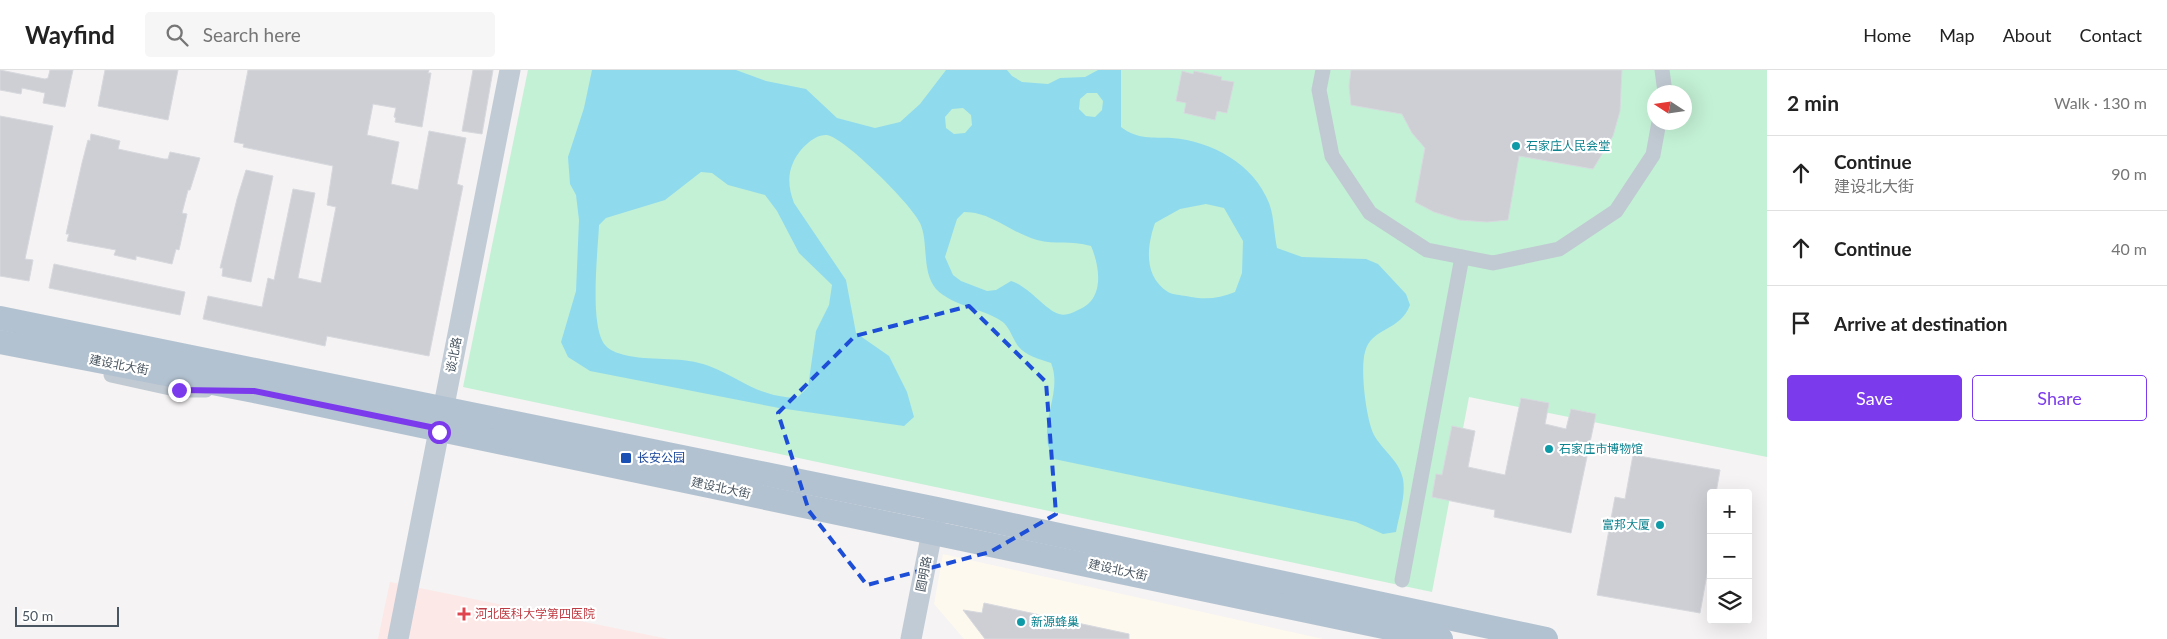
<!DOCTYPE html>
<meta charset="utf-8">
<style>
:root{--surface:#fff;--page:#f6f6f6;--text:#222;--muted:#767676;--line:#e0e0e0;--accent:#7c3aed}
body{margin:0;font-family:Lato,"Noto Sans SC",sans-serif;background:var(--page);color:var(--text)}
.controls{position:absolute;right:15px;bottom:15px;display:grid;overflow:hidden;border-radius:5px;box-shadow:0 5px 20px #0002}
.controls button{width:45px;height:45px;display:grid;place-items:center;padding:0;border:0;border-bottom:1px solid var(--line);background:var(--surface);color:var(--text);font:25px sans-serif}
.compass{position:absolute;left:1647px;top:15px;width:45px;height:45px;border-radius:50%;background:var(--surface);box-shadow:0 5px 20px #0002;rotate:282deg}
.scale{position:absolute;left:15px;bottom:12px;width:104px;box-sizing:border-box;padding-left:5px;border:2px solid #4a5661;border-top:0;font-size:14px;line-height:18px;white-space:nowrap;color:#4a5661;-webkit-text-stroke:4px #fff;paint-order:stroke}
.stop{position:absolute;width:15px;height:15px;margin:-11px;border:4px solid #7c3aed;border-radius:50%;background:#fff}
.stop.end{background:#7c3aed;border-color:#fff;box-shadow:0 1px 5px #0008}
.list{margin:0;padding:0;list-style:none}
h2{display:flex;justify-content:space-between;align-items:center;height:65px;margin:0;padding:0 20px;font-size:21px}
h2 small{font-size:16px;font-weight:400;color:var(--muted)}
.list li{display:grid;grid-template-columns:32px 1fr auto;gap:15px;align-items:center;box-sizing:border-box;height:75px;padding:0 20px;border-top:1px solid var(--line)}
.list b{display:block;font-size:19px;white-space:nowrap}
.list p{margin:0;font-size:16px;white-space:nowrap;color:var(--muted)}
.list em{font-size:16px;font-style:normal;color:var(--muted)}
.actions{display:flex;gap:10px;padding:15px 20px}
.actions a{flex:1;padding:11px 0;border:1px solid var(--accent);border-radius:5px;text-align:center;font-size:18px;color:var(--accent)}
.actions .main{background:var(--accent);color:#fff}
.icon{flex:none;width:28px;height:28px;fill:none;stroke:currentColor;stroke-width:2;stroke-linecap:round;stroke-linejoin:round}
.map{position:relative;flex:none;width:1767px;height:569px;overflow:hidden}
header{display:flex;align-items:center;gap:30px;box-sizing:border-box;height:70px;padding:0 25px;background:var(--surface);border-bottom:1px solid var(--line)}
header strong{font-size:24px}
nav{display:flex;gap:28px;margin-inline-start:auto;font-size:18px}
.search{width:350px;height:45px;background:var(--page);display:flex;align-items:center;gap:12px;box-sizing:border-box;padding:0 18px;border-radius:5px;color:var(--muted);font-size:19px}
main{display:flex}
aside{flex:1;background:var(--surface)}
.map>svg:first-child{display:block}
.commercial{fill:#fdf9ef}
.medical{fill:#fce8e6}
.green{fill:#c3f1d5;fill-rule:evenodd}
.water{fill:#90daee;fill-rule:evenodd}
.building{fill:#cdcfd5;stroke:#d7d9de}
.lines{fill:none;stroke-linecap:round;stroke-linejoin:round}
.street{stroke:#c1cad2;stroke-width:15}
.secondary{stroke:#c1cbd6;stroke-width:21}
.primary{stroke:#b3c2d1;stroke-width:24}
.route{stroke:#7c3aed;stroke-width:6}
.marked{fill:none;stroke:#1d4ed8;stroke-width:4;stroke-dasharray:10 6;stroke-linejoin:round}
.culture-dot{fill:#0f9aa8;stroke:#fff;stroke-width:2}
.transit-dot{fill:#1a4fb4;stroke:#fff;stroke-width:2}
.health-dot{fill:#e0444e;stroke:#fff;stroke-width:2}
.labels{text-anchor:middle;stroke-width:4.5;stroke-linejoin:round;paint-order:stroke}
.culture-label{font-size:12px;fill:#0d838f;stroke:#fff;text-anchor:start}
.street-label{font-size:12px;fill:#4a5661;stroke:#fff}
.transit-label{font-size:12px;fill:#164399;stroke:#fff;text-anchor:start}
.health-label{font-size:12px;fill:#be3a42;stroke:#fff;text-anchor:start}
</style>
<header>
<strong>Wayfind</strong>
<div class="search"><svg class="icon" aria-label="search" viewBox="0 0 24 24"><circle cx="10" cy="10" r="6"/><path d="M15 15l6 6"/></svg>Search here</div>
<nav><a>Home</a><a>Map</a><a>About</a><a>Contact</a></nav>
</header>
<main>
<div class="map">
<svg width="1767" height="569" viewBox="0 0 1767 569">
<rect width="100%" height="100%" fill="#f5f3f3"/>
<polygon class="commercial" points="943,484 1323,569 964,569 934,534"/>
<polygon class="medical" points="390,512 668,569 378,569"/>
<path class="green" d="M528,0H1767V387L1469,327L1432,522L463,317ZM1654,22H1684V52H1654Z"/>
<path class="water" d="M592,0H736L766,11L806,19L837,48L875,58L900,52L920,34L946,0H1007L1012,6L1022,12L1048,14L1060,8L1085,7L1098,0H1121V57C1138,70 1152,67 1172,68C1211,71 1254,94 1269,133C1274,146 1274,164 1277,178L1302,187L1366,189L1378,194L1406,224L1410,235C1400,262 1371,257 1365,282C1360,299 1366,349 1374,365C1383,381 1399,390 1403,409C1406,426 1399,445 1396,462L1383,464L1356,452L1054,389C1034,356 1064,325 1051,293C1039,289 1026,286 1018,276C1013,269 1010,259 1004,253C987,239 953,237 936,219C921,201 929,172 920,153C913,136 844,67 827,65C813,64 798,81 793,93C787,106 789,120 794,133L846,210L856,263L889,286L907,322L914,347L904,356L779,338L590,301L568,287L561,272L576,221L579,150L576,125L570,114L568,87L584,38ZM1087,23H1097L1103,31L1102,40L1095,47L1086,46L1079,39L1080,29ZM963,38L971,45L972,55L965,63L954,64L946,58L945,47L952,39ZM701,102L712,103L728,115L765,125L777,141L799,183L832,215L829,235L816,261L808,317L797,328C758,327 742,309 709,296C683,286 655,291 629,286C621,284 611,282 605,275C589,255 598,181 599,155L606,148L665,130ZM1206,134L1224,138L1243,171L1242,203L1235,222C1218,229 1204,230 1186,226C1181,225 1173,225 1168,222C1143,206 1147,176 1155,153L1180,139ZM964,142C992,142 1011,163 1037,170C1056,175 1070,170 1091,176C1100,197 1105,230 1078,240C1072,243 1066,246 1059,244C1044,239 1030,217 1011,211L996,220L987,221L961,211L953,205L945,187L957,149Z"/>
<g class="building">
<polygon points="0,0 45,9 48,8 50,0 73,0 65,37 43,33 45,23 22,18 21,24 0,20"/>
<polygon points="105,0 178,0 168,50 98,36"/>
<polygon points="248,0 429,0 428,3 431,3 422,57 395,52 396,48 394,47 396,38 373,34 367,65 399,72 391,114 418,120 429,61 466,68 457,114 463,116 429,286 327,266 325,276 203,249 208,226 262,237 268,208 274,210 293,119 315,123 298,208 321,213 336,137 327,135 333,96 243,77 244,74 234,72"/>
<polygon points="473,0 493,0 482,64 462,61"/>
<polygon points="1351,0 1622,0 1620,41 1613,66 1593,99 1519,86 1508,150 1487,152 1460,150 1434,142 1415,132 1425,78 1412,63 1402,44 1351,35 1349,16"/>
<polygon points="1182,1 1193,4 1194,1 1222,7 1221,10 1234,12 1227,43 1217,41 1215,50 1184,43 1186,33 1176,31"/>
<polygon points="0,46 53,56 25,189 33,190 29,211 0,206"/>
<polygon points="91,64 120,71 118,79 164,89 168,89 170,82 200,88 190,120 188,120 182,143 187,144 179,180 176,179 172,194 136,186 136,190 114,185 116,180 67,171 69,164 66,164 82,93 88,70 90,71"/>
<polygon points="246,100 273,106 251,212 222,206 223,198 220,198 237,129"/>
<polygon points="54,194 185,222 180,245 49,218"/>
<polygon points="1521,328 1549,333 1545,354 1566,359 1571,339 1596,344 1571,463 1494,447 1495,440 1432,427 1436,404 1442,405 1452,356 1475,361 1468,397 1505,405"/>
<polygon points="1633,385 1720,400 1716,423 1711,423 1711,482 1700,543 1597,525 1615,427 1625,429"/>
<polygon points="984,533 1129,564 1129,569 985,569 963,540 982,543"/>
</g>
<g class="lines">
<g class="street">
<polyline points="1323,0 1319,20 1332,86 1370,143 1427,180 1493,193 1559,179 1616,141 1653,85 1659,52"/>
<polyline points="1662,0 1665,22"/>
<polyline points="111,305 179,320 206,320"/>
<polyline points="1402,510 1462,187"/>
</g>
<g class="secondary">
<polyline points="398,569 510,0"/>
<polyline points="911,569 935,447"/>
</g>
<g class="primary">
<polyline points="0,248 937,439 1546,569"/>
<polyline points="0,272 254,321 1441,569"/>
</g>
</g>
<g class="lines">
<polyline class="route" points="179,320 254,321 440,359 439,362"/>
</g>
<path class="marked" d="M969,236L1046,312L1056,444L990,482L867,515L809,441L778,343L855,266Z"/>
<g class="culture-dot">
<circle cx="1516" cy="76" r="5"/>
<circle cx="1549" cy="379" r="5"/>
<circle cx="1660" cy="455" r="5"/>
<circle cx="1021" cy="552" r="5"/>
</g>
<rect class="transit-dot" x="620" y="382" width="12" height="12" rx="2.5"/>
<path class="health-dot" d="M461.5 536.5h5v5h5v5h-5v5h-5v-5h-5v-5h5z"/>
<g class="labels">
<g class="culture-label">
<text x="1526" y="80">石家庄人民会堂</text>
<text x="1559" y="383">石家庄市博物馆</text>
<text x="1650" y="459" text-anchor="end">富邦大厦</text>
<text x="1031" y="556">新源蜂巢</text>
</g>
<g class="street-label">
<text transform="translate(454 285) rotate(-79)" y="4">谈北路</text>
<text transform="translate(119 295) rotate(11)" y="4">建设北大街</text>
<text transform="translate(721 418) rotate(12)" y="4">建设北大街</text>
<text transform="translate(1118 500) rotate(12)" y="4">建设北大街</text>
<text transform="translate(924 504) rotate(-79)" y="4">圆明路</text>
</g>
<g class="transit-label">
<text x="637" y="392">长安公园</text>
</g>
<g class="health-label">
<text x="475" y="548">河北医科大学第四医院</text>
</g>
</g>
</svg>
<div class="controls">
<button>+</button>
<button>−</button>
<button><svg class="icon" aria-label="layers" viewBox="0 0 24 24"><path d="M12 4l9 5-9 5-9-5zM3 14l9 5 9-5"/></svg></button>
</div>
<svg class="compass" viewBox="-18 -18 36 36"><path d="M0-13l5 13h-10z" fill="#e53935"/><path d="M0 13l5-13h-10z" fill="#767676"/></svg>
<div class="scale">50 m</div>
<div class="stop" style="left:439px;top:362px"></div>
<div class="stop end" style="left:179px;top:320px"></div>
</div>
<aside>
<h2>2 min<small>Walk · 130 m</small></h2>
<ul class="list">
<li><svg class="icon" aria-label="ahead" viewBox="0 0 24 24"><path d="M12 20V5M6 11l6-6 6 6"/></svg><div><b>Continue</b><p>建设北大街</p></div><em>90 m</em></li>
<li><svg class="icon" aria-label="ahead" viewBox="0 0 24 24"><path d="M12 20V5M6 11l6-6 6 6"/></svg><div><b>Continue</b></div><em>40 m</em></li>
<li><svg class="icon" aria-label="arrive" viewBox="0 0 24 24"><path d="M6 21V4h12l-3 4 3 4H6"/></svg><div><b>Arrive at destination</b></div></li>
</ul>
<div class="actions"><a class="main">Save</a><a>Share</a></div>
</aside>
</main>
